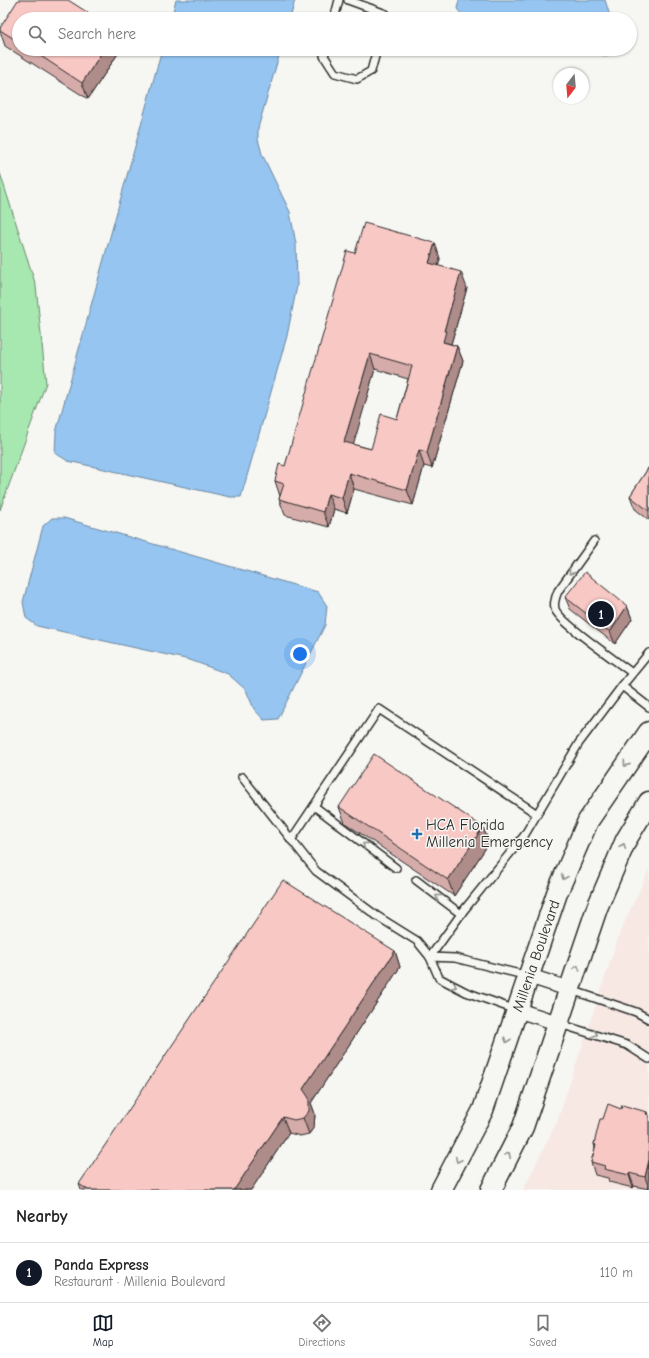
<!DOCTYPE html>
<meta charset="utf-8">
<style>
:root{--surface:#fff;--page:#f6f6f6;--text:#222;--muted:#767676;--line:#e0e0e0;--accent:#111827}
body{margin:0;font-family:"Comic Neue",sans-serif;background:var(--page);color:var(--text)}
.compass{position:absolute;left:553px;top:68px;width:36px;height:36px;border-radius:50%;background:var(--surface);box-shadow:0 1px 3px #0004;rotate:196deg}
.you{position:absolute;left:300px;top:654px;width:14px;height:14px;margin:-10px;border:3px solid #fff;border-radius:50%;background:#1a73e8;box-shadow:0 0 0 6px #1a73e833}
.badge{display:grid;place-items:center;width:26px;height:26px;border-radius:50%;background:var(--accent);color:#fff;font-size:13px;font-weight:700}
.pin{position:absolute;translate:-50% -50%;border:2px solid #fff;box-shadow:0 1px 4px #0006}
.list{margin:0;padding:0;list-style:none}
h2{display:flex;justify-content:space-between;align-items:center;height:52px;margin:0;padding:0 16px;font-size:17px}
h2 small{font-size:13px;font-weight:400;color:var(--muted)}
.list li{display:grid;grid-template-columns:26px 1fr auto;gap:12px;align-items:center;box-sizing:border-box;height:60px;padding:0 16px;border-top:1px solid var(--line)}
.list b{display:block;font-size:15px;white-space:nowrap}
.list p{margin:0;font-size:13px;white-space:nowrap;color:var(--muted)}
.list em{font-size:13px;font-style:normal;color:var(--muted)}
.icon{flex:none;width:22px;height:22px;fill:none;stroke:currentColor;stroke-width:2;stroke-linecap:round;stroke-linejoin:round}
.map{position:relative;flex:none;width:649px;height:1190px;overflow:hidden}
.search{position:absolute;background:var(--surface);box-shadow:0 1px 3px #0004;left:12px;right:12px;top:12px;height:44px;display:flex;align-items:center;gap:10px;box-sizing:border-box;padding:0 14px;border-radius:22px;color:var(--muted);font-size:15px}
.sheet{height:112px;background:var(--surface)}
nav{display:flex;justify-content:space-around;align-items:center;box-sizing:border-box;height:56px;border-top:1px solid var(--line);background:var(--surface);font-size:11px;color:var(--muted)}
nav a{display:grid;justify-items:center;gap:2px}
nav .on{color:var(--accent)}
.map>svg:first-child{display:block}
.built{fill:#f7e8e4}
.green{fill:#a7e7b0;stroke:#69896e}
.water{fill:#95c5f0;stroke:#6b87a1}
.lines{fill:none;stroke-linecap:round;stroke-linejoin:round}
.lane-casing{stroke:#2b2b2b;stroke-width:10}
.street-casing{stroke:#2b2b2b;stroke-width:17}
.secondary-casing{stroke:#2b2b2b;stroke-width:23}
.lane{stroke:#f6f6f2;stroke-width:7}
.street{stroke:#f6f6f2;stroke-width:14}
.secondary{stroke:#f6f6f2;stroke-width:20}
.wall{fill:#d5aca9;stroke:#2b2b2b;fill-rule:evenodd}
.shaded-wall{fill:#ae8c8a;stroke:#2b2b2b}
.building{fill:#f8c8c5;stroke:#2b2b2b;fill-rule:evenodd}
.oneway{stroke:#90908e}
.poi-dot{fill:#1f6fb2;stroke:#f6f6f2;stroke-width:1.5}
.labels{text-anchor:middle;stroke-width:3;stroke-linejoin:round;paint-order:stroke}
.poi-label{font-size:15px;fill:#2b2b2b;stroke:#f6f6f2;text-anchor:start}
.street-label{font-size:15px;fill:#2b2b2b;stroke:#f6f6f2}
</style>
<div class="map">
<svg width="649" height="1190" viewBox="0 0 649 1190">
<rect width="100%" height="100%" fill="#f6f6f2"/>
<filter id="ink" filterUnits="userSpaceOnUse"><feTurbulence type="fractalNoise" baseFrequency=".025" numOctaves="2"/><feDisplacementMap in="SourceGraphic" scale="8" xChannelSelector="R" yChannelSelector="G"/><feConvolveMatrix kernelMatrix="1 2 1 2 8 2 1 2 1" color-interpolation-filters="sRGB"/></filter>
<g filter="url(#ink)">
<polygon class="built" points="649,870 649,1190 523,1190 557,1122 620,932"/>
<polygon class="green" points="0,173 36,286 46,383 0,510"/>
<g class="water">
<polygon points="176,0 295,0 290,19 171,19"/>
<polygon points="459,0 605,0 611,19 466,19 457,9"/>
<polygon points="162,49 281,49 258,128 258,139 262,154 290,212 296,244 297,286 287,336 241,497 230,497 68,461 55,453 56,432"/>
<polygon points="576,49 614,49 607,56"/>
<polygon points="52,518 64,518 318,592 327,606 325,625 278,719 264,720 254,709 246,690 228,674 190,660 37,626 26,618 23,602 43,526"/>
</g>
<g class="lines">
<defs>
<g id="lane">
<polyline points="348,0 386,14 384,19"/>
<polyline points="334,19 339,0"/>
<polyline points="326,49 324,56 335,73 357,79 371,71 377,49"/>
<path d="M594,541L558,591C556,596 553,603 555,609C559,622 618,662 632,673"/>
<polyline points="649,653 622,686 649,707"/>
<polyline points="242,777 316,871 377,916 417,941 430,957 439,978 466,992 516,1010"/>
<polyline points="314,806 396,868"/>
<polyline points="291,840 379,709 537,814"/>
<polyline points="416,880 461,914"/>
<polyline points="430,957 464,910 524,836 579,743 622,686"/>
<polyline points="430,957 455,958 528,976"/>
<polyline points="571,990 636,1012 649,1019"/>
<polyline points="560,1024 627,1045 649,1059"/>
</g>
<g id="street">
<polyline points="529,976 569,989"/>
<polyline points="517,1010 558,1023"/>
</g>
<g id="secondary">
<polyline points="441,1190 483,1110 557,893 588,821 649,732"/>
<polyline points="491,1190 523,1127 597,908 626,840 649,802"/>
</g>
</defs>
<use href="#lane" class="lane-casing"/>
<use href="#street" class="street-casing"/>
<use href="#secondary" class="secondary-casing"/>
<use href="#lane" class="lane"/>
<use href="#street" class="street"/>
<use href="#secondary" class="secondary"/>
</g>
<g class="wall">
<polygon points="19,19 19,49 121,49 88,99 5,46 0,31 0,28"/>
<path d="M435,243L440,259L438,266L467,288L451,344L457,346L463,361L432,468L424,466L413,505L354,489L347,513L334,509L329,527L285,515L279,499L280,496L275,481L285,466L355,253ZM375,369L408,379L397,419L371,449L353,444Z"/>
<polygon points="649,467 649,520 635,509 630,496"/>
<polygon points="565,597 627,606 632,619 615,644 570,609"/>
<polygon points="339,807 483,827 489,843 454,896 345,823"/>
<polygon points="395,951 400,967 311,1103 315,1114 314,1127 309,1134 300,1136 289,1133 251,1190 81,1190 79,1184"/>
<polygon points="647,1112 648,1115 649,1115 649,1189 634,1186 633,1188 609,1182 608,1178 595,1175 591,1162 595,1148 594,1144 603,1119"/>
</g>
<g class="shaded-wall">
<polygon points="104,49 121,49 88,99 82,83"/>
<polygon points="435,243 440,259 435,279 429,263"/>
<polygon points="461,272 467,288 451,344 443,342 444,331"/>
<polygon points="457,346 463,361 432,468 427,452"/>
<polygon points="370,354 375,369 350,457 344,442"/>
<polygon points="419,450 424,466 413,505 407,490"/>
<polygon points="349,473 354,489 347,513 342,498"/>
<polygon points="328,494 334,509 329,527 323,512"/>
<polygon points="627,606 632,619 615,644 610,632"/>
<polygon points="483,827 489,843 454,896 448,880"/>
<polygon points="395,951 400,967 311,1103 315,1114 314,1127 309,1134 303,1118 303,1089"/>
<polygon points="283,1117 289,1133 251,1190 234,1190"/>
<polygon points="649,1160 649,1188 645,1177"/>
<polygon points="629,1173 634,1186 633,1188 629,1175"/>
</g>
<g class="building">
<polygon points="18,0 68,0 98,19 19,19 19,42 0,30 0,28"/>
<polygon points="30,49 104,49 82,83"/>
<path d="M364,223L435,243L429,263L461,272L444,331H446L443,342L457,346L427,452L419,450L407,490L349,473L342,498L328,494L323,512L279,499L284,484L275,481L279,464L285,466L347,251L355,253ZM370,354L412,366L397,419L381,414L371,449L344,442Z"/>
<polygon points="649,467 649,511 630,496"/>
<polygon points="585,572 627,606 610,632 565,597"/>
<polygon points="374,754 483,827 448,880 339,807"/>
<polygon points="283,880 395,951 303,1089 309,1098 309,1111 303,1118 294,1120 283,1117 234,1190 88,1190 79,1184"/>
<polygon points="608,1104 621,1109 622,1105 647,1112 646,1114 649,1115 649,1160 645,1177 629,1173 629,1175 604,1169 605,1166 591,1162 596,1145 594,1144 600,1119 603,1119"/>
</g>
<defs><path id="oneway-chevron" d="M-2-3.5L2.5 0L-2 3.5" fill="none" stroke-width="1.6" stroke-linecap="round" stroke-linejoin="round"/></defs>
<g class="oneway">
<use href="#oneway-chevron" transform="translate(571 572) rotate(128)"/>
<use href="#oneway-chevron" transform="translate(626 764) rotate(125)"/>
<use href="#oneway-chevron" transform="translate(365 845) rotate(-143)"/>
<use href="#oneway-chevron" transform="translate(623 846) rotate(-67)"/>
<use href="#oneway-chevron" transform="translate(564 877) rotate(113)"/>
<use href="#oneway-chevron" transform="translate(438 897) rotate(-143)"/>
<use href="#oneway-chevron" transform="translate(577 968) rotate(-71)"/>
<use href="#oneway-chevron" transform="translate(454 986) rotate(27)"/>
<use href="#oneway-chevron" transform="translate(595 1034) rotate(18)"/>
<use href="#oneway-chevron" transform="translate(507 1040) rotate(109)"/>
<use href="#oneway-chevron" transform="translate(508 1155) rotate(-63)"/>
<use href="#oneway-chevron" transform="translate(458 1160) rotate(117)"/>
</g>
</g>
<path class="poi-dot" d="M415 828h4v4h4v4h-4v4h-4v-4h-4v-4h4z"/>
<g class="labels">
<g class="poi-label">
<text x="426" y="830">HCA Florida<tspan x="426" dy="17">Millenia Emergency</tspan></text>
</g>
<g class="street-label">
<text transform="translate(536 956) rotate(-71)" y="5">Millenia Boulevard</text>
</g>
</g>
</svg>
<svg class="compass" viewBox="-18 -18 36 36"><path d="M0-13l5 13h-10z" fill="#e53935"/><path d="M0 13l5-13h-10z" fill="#767676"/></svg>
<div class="you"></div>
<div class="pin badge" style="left:601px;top:614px">1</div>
<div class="search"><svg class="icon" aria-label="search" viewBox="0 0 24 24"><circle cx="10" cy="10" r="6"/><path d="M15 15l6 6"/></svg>Search here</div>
</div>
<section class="sheet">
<h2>Nearby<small></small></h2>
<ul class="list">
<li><span class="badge">1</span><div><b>Panda Express</b><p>Restaurant · Millenia Boulevard</p></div><em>110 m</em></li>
</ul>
</section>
<nav>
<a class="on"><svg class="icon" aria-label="map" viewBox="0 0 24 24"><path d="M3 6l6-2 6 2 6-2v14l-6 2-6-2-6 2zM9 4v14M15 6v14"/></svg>Map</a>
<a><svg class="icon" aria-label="directions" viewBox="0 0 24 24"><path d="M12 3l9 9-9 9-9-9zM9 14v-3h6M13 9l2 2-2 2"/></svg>Directions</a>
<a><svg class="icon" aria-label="saved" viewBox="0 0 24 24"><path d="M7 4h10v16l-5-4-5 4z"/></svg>Saved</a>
</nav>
